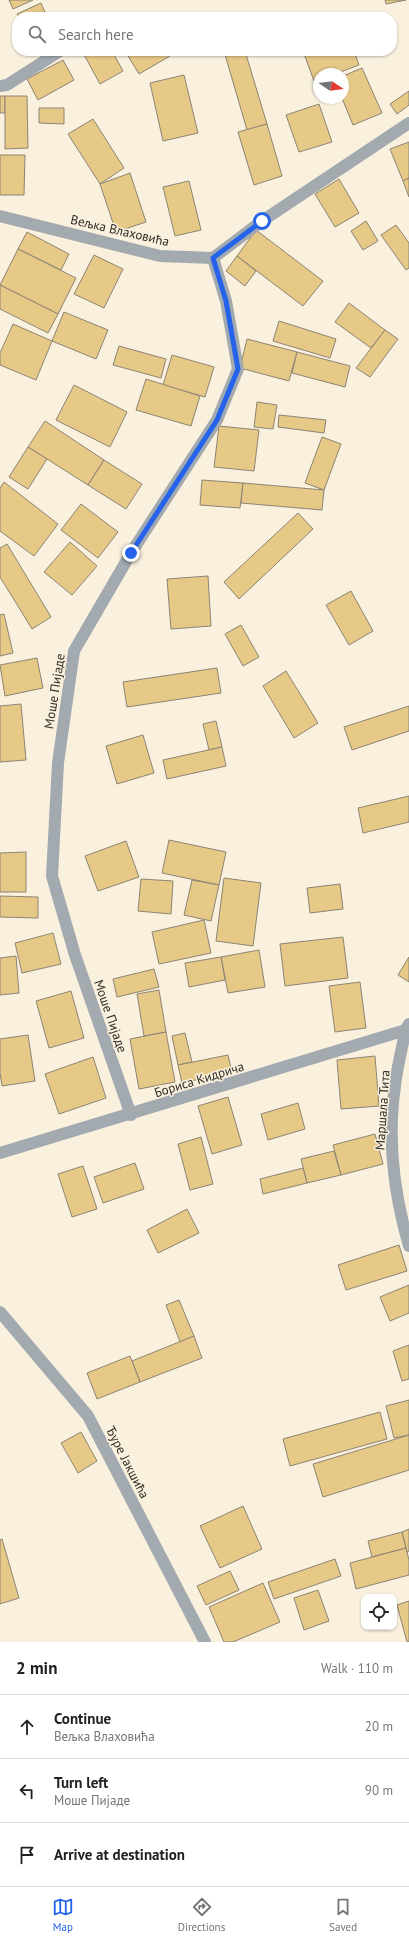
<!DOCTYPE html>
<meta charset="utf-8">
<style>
:root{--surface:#fff;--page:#f2f2f2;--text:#202124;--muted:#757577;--line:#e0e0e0;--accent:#2563eb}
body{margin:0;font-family:"PT Sans",sans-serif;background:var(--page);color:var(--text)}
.controls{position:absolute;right:12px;bottom:12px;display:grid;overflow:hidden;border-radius:8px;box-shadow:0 1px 3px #0004}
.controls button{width:36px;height:36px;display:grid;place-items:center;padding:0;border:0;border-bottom:1px solid var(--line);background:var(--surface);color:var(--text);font:20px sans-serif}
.compass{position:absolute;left:313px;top:68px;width:36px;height:36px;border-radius:50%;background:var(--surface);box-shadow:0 1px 3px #0004;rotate:103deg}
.stop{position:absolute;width:12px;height:12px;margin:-9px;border:3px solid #2563eb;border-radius:50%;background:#fff}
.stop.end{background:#2563eb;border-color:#fff;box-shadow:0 1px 4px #0008}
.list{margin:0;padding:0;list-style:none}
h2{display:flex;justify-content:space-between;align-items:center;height:52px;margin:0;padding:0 16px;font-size:17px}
h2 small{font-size:13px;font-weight:400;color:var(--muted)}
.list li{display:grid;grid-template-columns:26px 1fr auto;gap:12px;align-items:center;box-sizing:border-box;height:64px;padding:0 16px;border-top:1px solid var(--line)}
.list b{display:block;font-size:15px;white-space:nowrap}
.list p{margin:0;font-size:13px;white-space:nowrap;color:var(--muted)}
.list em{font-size:13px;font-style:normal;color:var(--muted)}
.icon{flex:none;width:22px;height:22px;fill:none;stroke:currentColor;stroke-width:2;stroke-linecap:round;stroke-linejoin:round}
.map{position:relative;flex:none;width:409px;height:1642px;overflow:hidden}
.search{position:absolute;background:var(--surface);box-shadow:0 1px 3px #0004;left:12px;right:12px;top:12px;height:44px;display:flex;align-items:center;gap:10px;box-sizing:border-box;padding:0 14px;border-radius:16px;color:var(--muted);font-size:15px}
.sheet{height:244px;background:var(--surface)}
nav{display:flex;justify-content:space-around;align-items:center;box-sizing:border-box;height:56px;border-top:1px solid var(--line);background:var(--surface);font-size:11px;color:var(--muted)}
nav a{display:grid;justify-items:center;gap:2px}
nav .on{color:var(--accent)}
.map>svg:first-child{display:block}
.building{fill:#e7c987;stroke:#8c8474}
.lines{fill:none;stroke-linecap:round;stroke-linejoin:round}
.minor{stroke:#a2a9af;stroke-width:12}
.route{stroke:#2563eb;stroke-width:5}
.labels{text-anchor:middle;stroke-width:3;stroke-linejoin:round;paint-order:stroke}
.street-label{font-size:13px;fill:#302d26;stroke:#f9f0de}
</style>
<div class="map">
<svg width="409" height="1642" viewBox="0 0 409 1642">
<rect width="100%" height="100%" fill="#f9f0de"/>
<g class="building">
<polygon points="9,0 33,0 13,9"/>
<polygon points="385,0 406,0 386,4"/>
<polygon points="41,3 47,17 19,17 17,14"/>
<polygon points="82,51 112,51 123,71 100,84"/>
<polygon points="125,51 167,51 170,56 139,74"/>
<polygon points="224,51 245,51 267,124 247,130"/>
<polygon points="303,51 354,51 359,65 335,74 319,74 319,80 314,81"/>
<polygon points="63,60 74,80 38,100 27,79"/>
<polygon points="362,68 382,113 353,125 342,98 343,76"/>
<polygon points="184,75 198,133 163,141 150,83"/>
<polygon points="409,91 409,105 397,114 390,104"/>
<rect x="0" y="96" width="5" height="17"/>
<polygon points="5,96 27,96 28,148 5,149"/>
<polygon points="319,104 332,142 299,152 286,115"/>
<polygon points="39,108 64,108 64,124 39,123"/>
<polygon points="93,119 124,168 100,184 68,134"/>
<polygon points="267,124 282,176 254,185 238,132"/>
<polygon points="409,142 409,178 403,181 390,149"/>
<polygon points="0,155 25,155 24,195 0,195"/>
<polygon points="130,173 146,222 116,232 100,184"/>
<polygon points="409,178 409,197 403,181"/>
<polygon points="339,179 359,213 335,227 315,194"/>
<polygon points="189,181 201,230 175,236 163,187"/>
<polygon points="366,221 378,241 363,250 351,231"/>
<polygon points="396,225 409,243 409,268 406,270 381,235"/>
<polygon points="256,230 323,281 303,306 237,256"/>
<polygon points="27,232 69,254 61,270 18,249"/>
<polygon points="18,249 76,278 58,314 0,285"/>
<polygon points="94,255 123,269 104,308 74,294"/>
<polygon points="237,256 256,271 245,286 226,271"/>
<polygon points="0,285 58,314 48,333 0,309"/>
<polygon points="349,303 385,330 371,348 335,322"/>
<polygon points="64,312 108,330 96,359 52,341"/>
<polygon points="279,321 336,339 330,358 273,341"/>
<polygon points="13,324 52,341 36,380 0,365 0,353"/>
<polygon points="385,330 398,339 370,377 356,368"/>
<polygon points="247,339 297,352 289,381 240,368"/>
<polygon points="119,346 166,359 161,378 113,365"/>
<polygon points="297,352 350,366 345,387 292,373"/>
<polygon points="172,355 214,367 205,397 163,385"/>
<polygon points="146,379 200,396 191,426 136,410"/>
<polygon points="74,385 127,412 110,447 56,420"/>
<polygon points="257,402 277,405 273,429 254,427"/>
<polygon points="279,415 326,420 324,433 278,427"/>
<polygon points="45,421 104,460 88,485 28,447"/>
<polygon points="219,426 259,430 254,471 214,467"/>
<polygon points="322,437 341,444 324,490 305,483"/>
<polygon points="28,447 47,459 28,489 9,477"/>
<polygon points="104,460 142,484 126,509 88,485"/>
<polygon points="202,480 243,483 240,508 200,505"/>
<polygon points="4,482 58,524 34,556 0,531 0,488"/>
<polygon points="243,483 324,490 322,510 241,503"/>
<polygon points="81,504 118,532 98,558 61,530"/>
<polygon points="298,513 313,529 239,599 224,582"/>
<polygon points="70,542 97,566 72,595 44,572"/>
<polygon points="7,544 51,617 32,629 0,577 0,548"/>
<polygon points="208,576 211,626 171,629 167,579"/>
<polygon points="351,591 373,631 349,645 326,605"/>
<polygon points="4,614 13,653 0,656 0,615"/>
<polygon points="241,625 259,657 243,666 225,634"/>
<polygon points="37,658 43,688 5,696 0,665"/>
<polygon points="217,668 221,693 127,707 123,682"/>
<polygon points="286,671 318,723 294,738 263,686"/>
<polygon points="21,704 26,760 0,762 0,706"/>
<polygon points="409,706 409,731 352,750 344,727"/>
<polygon points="216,721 222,747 209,750 203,724"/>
<polygon points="143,735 154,773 117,784 106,746"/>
<polygon points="222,747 226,766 167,779 163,760"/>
<polygon points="409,796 409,822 363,833 358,808"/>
<polygon points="169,840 226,852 219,885 162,873"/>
<polygon points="126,841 139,877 98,891 85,856"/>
<polygon points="26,852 26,892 0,892 0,853"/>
<polygon points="224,878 261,883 253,946 216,941"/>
<polygon points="141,879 173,881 171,914 138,911"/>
<polygon points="192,880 219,885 211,921 184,915"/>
<polygon points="340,884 343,909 310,913 307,888"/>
<polygon points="0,896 38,897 38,918 0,917"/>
<polygon points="204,920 211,953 159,964 152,932"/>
<polygon points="53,933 61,964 22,973 15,943"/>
<polygon points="343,937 348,978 285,986 280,944"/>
<polygon points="259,950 265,987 228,993 221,957"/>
<polygon points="16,956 19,993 0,995 0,958"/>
<polygon points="221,957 225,980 189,987 185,963"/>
<polygon points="409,957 409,982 398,975"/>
<polygon points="154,969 159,987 117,997 113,979"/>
<polygon points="360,982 366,1028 335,1032 329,986"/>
<polygon points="159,990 166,1032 144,1036 137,994"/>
<polygon points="71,991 84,1038 49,1048 36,1001"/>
<polygon points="166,1032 175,1082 139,1089 130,1039"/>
<polygon points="185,1033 192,1062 178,1065 172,1036"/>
<polygon points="28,1035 35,1081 2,1086 0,1073 0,1039"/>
<polygon points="228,1055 232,1072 182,1083 178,1065"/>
<polygon points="375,1056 379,1106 341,1109 337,1060"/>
<polygon points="93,1057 106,1098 59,1114 45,1074"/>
<polygon points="228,1097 242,1145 212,1154 198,1106"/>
<polygon points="298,1103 305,1129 268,1140 261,1114"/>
<polygon points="375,1134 383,1164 341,1175 333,1145"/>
<polygon points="201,1137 213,1184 190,1190 178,1144"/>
<polygon points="334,1151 341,1175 307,1183 301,1159"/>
<polygon points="135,1163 144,1189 103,1203 94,1177"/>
<polygon points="83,1166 97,1209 72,1217 58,1174"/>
<polygon points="303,1168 307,1183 263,1194 260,1179"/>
<polygon points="187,1209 199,1233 158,1253 147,1230"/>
<polygon points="399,1245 407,1271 346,1290 338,1265"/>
<polygon points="409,1285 409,1313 390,1321 380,1297"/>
<polygon points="179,1300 194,1336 180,1342 166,1305"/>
<polygon points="194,1336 202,1358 140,1382 132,1361"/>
<polygon points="409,1345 409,1379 402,1381 393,1351"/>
<polygon points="130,1356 140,1382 97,1399 87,1373"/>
<polygon points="409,1400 409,1435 394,1438 386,1406"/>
<polygon points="380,1412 387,1439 290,1466 283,1439"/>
<polygon points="81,1432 97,1461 78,1473 61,1443"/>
<polygon points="409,1435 409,1470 323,1497 313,1464"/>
<polygon points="243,1506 262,1549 220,1568 200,1526"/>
<polygon points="409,1529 409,1551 407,1552 402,1532"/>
<polygon points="402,1532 406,1548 372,1557 368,1541"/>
<polygon points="2,1539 19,1598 0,1604 0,1540"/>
<polygon points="406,1548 409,1560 409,1575 356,1589 350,1563"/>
<polygon points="335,1559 341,1576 274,1599 268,1582"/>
<polygon points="230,1571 239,1590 206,1605 197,1586"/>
<polygon points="263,1583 280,1622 233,1642 224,1642 209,1607"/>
<polygon points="318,1590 329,1621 304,1630 294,1598"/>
<polygon points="409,1601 409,1642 407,1642 397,1605"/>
</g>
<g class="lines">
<g class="minor">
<polyline points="0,86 7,85 60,51"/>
<polyline points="0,216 160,256 213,258 262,221 409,123"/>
<path d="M409,1024L406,1029C402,1048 397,1067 395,1086C387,1140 394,1194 409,1246"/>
<polyline points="131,1115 75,955 52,876 58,763 74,651 131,553 217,420 238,369 226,301 213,258"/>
<polyline points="0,1153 409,1029"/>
<polyline points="0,1312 88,1416 205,1642"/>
</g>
</g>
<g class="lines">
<polyline class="route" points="131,553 217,420 238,369 226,301 213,258 262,221"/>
</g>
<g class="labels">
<g class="street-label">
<text transform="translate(120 230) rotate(13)" y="5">Вељка Влаховића</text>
<text transform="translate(54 691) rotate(-81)" y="5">Моше Пијаде</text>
<text transform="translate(111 1016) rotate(71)" y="5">Моше Пијаде</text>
<text transform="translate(199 1079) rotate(-17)" y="5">Бориса Кидрича</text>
<text transform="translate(382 1110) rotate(-86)" y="5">Маршала Тита</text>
<text transform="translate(128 1462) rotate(63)" y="5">Ђуре Јакшића</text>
</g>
</g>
</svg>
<div class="controls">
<button><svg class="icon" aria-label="locate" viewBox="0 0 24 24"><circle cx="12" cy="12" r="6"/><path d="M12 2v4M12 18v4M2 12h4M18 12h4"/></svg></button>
</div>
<svg class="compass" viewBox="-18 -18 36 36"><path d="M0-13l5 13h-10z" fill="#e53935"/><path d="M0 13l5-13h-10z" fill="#757577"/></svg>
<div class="stop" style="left:262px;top:221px"></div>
<div class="stop end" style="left:131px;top:553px"></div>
<div class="search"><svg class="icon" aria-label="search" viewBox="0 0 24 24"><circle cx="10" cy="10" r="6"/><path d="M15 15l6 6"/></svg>Search here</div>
</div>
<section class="sheet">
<h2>2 min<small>Walk · 110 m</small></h2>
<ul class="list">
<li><svg class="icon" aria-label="ahead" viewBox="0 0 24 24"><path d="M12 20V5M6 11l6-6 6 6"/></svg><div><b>Continue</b><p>Вељка Влаховића</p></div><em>20 m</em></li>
<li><svg class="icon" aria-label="left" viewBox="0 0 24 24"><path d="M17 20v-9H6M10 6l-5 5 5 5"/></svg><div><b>Turn left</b><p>Моше Пијаде</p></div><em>90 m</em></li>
<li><svg class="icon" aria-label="arrive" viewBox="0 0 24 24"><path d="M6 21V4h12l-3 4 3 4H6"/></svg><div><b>Arrive at destination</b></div></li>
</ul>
</section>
<nav>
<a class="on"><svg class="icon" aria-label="map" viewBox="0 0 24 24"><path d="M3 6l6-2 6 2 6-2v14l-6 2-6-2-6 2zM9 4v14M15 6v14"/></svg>Map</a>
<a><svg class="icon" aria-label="directions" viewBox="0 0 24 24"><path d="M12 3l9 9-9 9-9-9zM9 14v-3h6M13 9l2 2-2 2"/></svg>Directions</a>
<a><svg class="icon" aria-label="saved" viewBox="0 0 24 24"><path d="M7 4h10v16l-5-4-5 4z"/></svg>Saved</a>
</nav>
